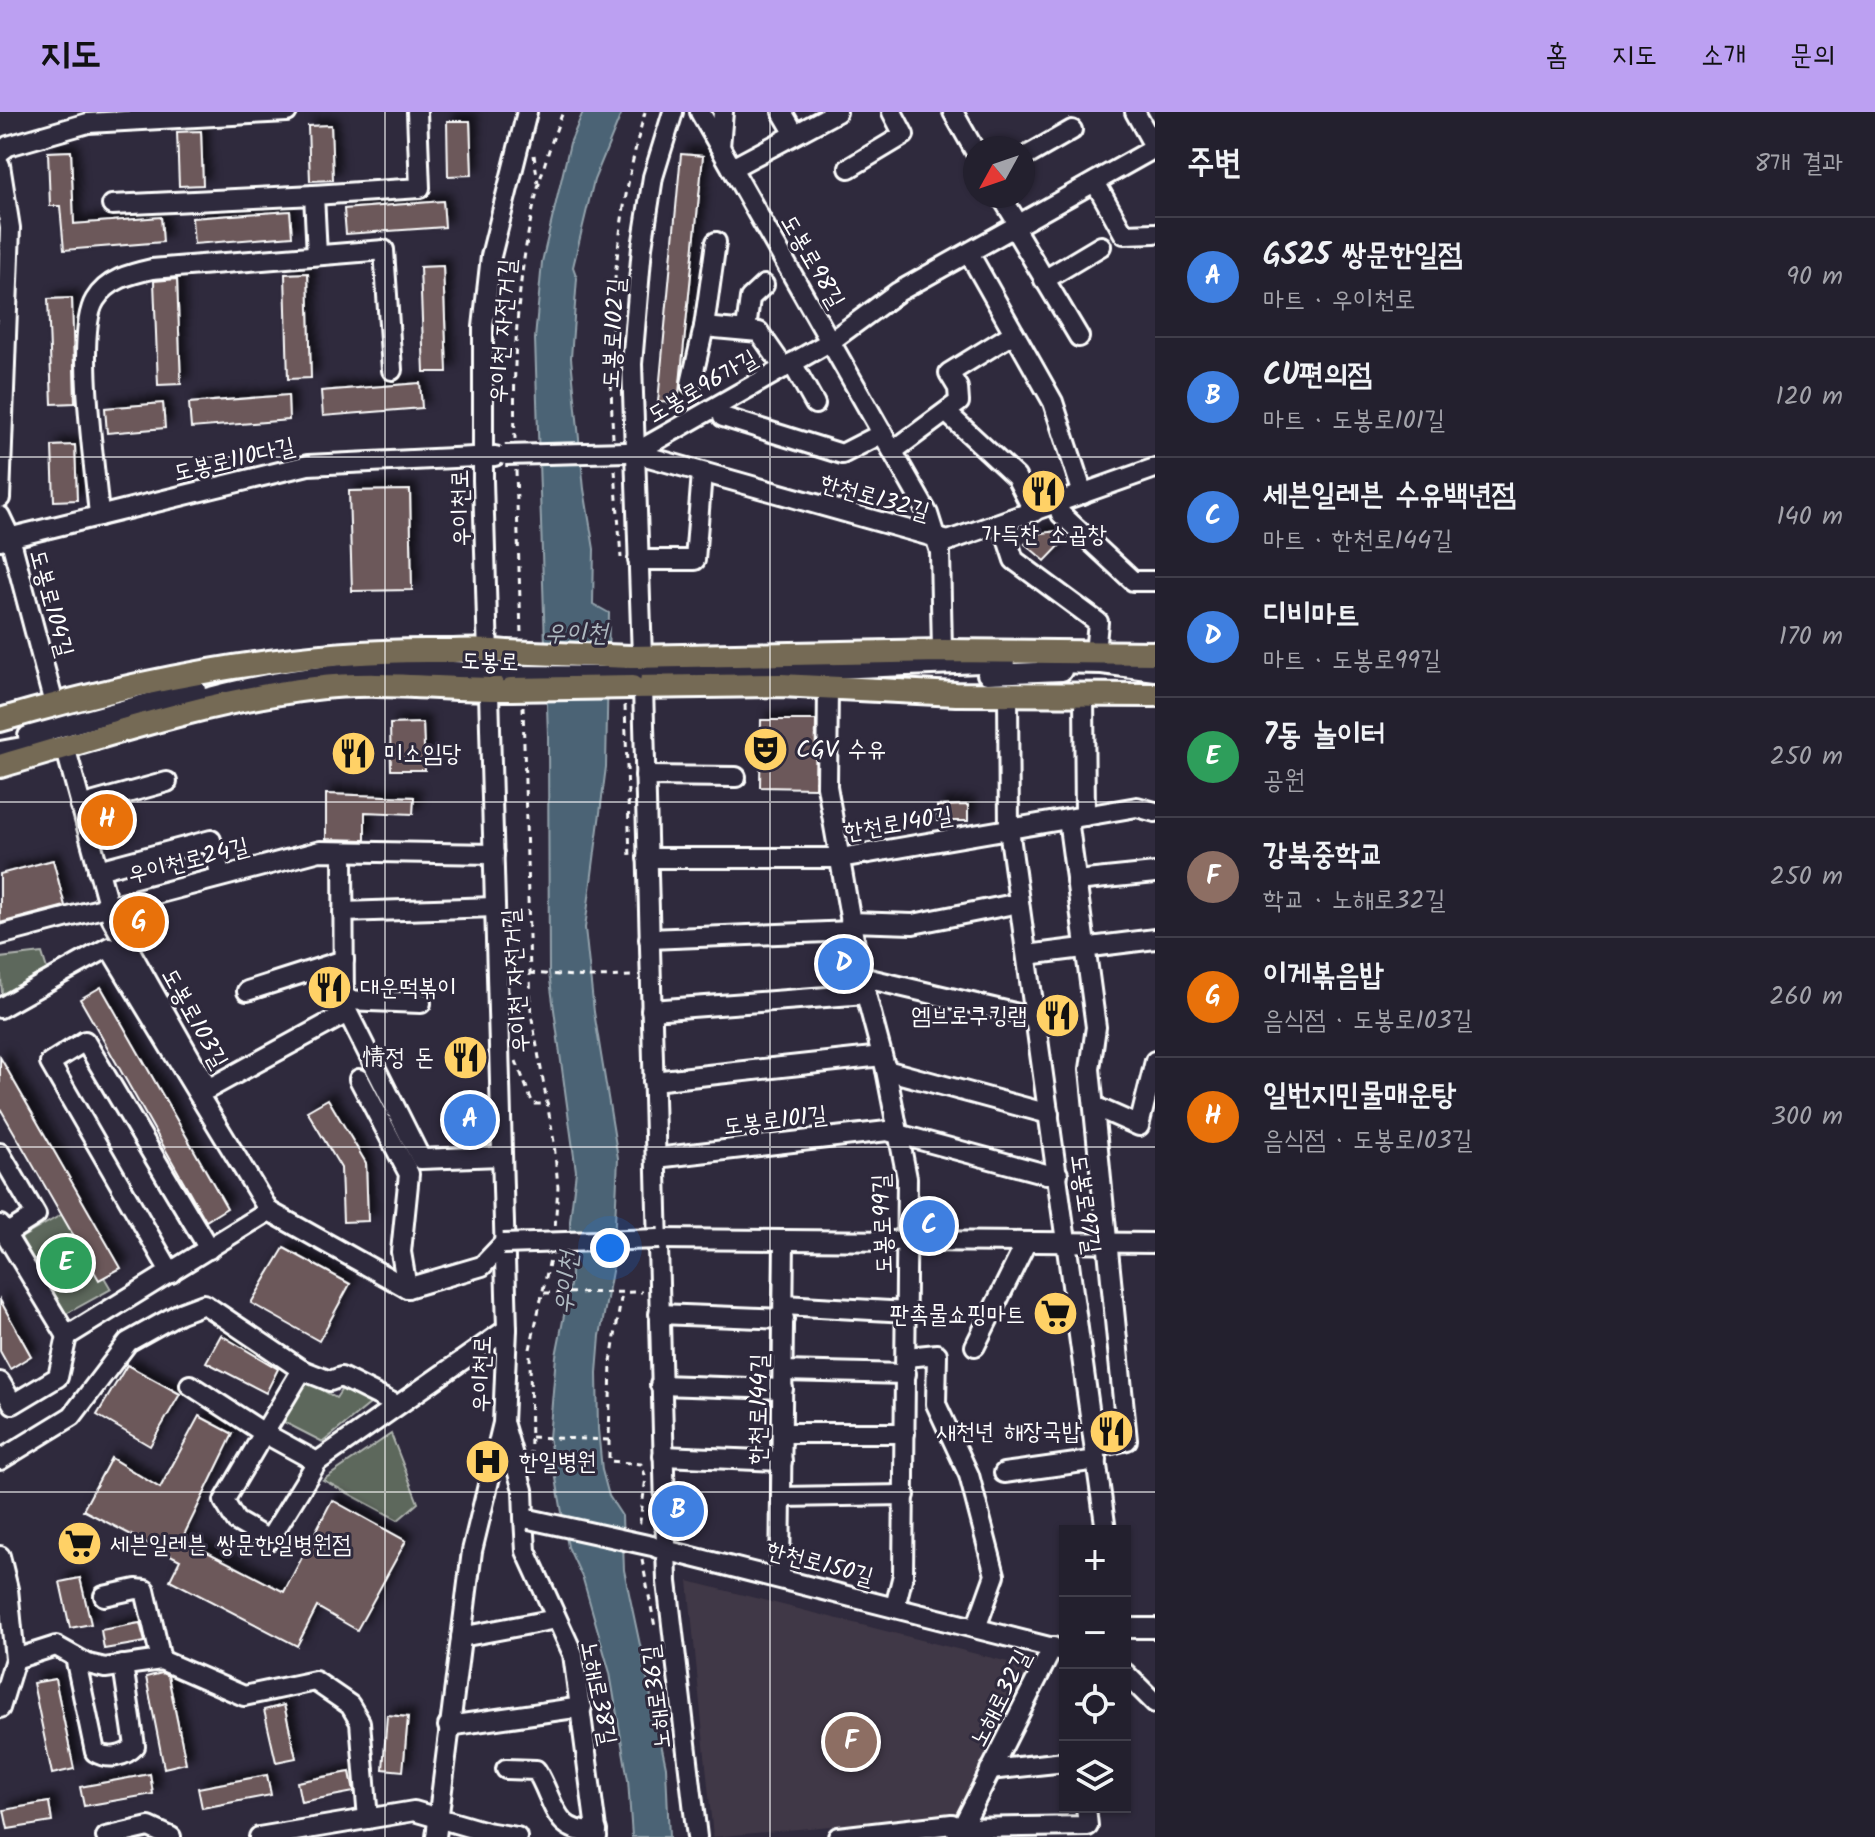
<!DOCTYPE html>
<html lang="ko">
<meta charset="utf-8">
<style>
:root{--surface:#23202e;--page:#2b2836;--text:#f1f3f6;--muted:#a3a3aa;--line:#403e4a;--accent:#bca0f2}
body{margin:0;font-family:Kalam,"LXGW WenKai TC","Poor Story",sans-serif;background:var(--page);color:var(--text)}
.controls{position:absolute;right:24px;bottom:24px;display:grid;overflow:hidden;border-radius:0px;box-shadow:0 2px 6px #0004}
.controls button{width:72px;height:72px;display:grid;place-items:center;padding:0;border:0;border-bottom:2px solid var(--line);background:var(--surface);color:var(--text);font:40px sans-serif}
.compass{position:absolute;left:963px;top:24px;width:72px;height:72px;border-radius:50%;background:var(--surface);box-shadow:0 2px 6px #0004;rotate:230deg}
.you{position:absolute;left:610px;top:1136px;width:28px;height:28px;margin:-20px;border:6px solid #fff;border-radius:50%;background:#1a73e8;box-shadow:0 0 0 12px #1a73e833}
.badge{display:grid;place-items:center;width:52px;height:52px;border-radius:50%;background:var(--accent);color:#fff;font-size:26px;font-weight:700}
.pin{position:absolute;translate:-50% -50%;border:4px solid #fff;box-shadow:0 2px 8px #0006}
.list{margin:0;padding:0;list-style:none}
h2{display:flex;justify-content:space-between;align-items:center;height:104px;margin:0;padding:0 32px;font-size:34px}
h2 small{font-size:26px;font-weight:400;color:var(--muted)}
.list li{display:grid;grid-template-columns:52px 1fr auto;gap:24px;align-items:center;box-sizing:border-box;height:120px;padding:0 32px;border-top:2px solid var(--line)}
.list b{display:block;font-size:30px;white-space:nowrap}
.list p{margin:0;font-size:26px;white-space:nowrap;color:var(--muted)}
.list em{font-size:26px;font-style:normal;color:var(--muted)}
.icon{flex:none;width:44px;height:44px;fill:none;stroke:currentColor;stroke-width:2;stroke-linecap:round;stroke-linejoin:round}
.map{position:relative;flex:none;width:1155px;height:1725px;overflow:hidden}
header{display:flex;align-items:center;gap:48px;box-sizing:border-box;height:112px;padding:0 40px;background:var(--accent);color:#111}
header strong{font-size:38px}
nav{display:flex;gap:44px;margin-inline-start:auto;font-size:28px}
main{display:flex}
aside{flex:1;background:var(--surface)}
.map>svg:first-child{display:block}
.built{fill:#413846}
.green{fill:#5d675c;stroke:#aeb3ae;stroke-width:2}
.water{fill:#4b6474;stroke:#93a2ac;stroke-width:2}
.building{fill:#6c585a;stroke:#fff;stroke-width:2;filter:url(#shadow)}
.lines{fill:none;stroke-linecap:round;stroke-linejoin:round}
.minor-casing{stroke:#fff;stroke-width:24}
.major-casing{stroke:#fff;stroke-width:28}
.path{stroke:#fff;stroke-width:3;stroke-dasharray:6 6;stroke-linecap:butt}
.minor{stroke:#2f2a3d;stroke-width:18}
.major{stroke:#756b55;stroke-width:22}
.minor-bridge-casing{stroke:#fff;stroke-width:24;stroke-linecap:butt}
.major-bridge-casing{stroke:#fff;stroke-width:28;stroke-linecap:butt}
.minor-bridge{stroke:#2f2a3d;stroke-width:18}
.major-bridge{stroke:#756b55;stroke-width:22}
.grid{fill:none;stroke:#fff;stroke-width:2;stroke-opacity:0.55}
.labels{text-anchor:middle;stroke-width:6;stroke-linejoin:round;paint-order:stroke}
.street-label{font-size:24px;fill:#fff;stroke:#2f2a3d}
.poi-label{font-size:24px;fill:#fff;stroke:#2f2a3d;text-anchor:start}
.water-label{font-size:26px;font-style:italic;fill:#aeb9c0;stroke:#2f2a3d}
</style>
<header>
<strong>지도</strong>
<nav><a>홈</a><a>지도</a><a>소개</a><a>문의</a></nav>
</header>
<main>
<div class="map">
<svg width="1155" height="1725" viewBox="0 0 1155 1725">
<defs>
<filter id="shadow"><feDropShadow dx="7" dy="-7" stdDeviation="4" flood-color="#0009"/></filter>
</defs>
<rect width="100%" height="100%" fill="#2f2a3d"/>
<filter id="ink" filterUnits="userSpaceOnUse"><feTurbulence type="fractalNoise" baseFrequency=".0125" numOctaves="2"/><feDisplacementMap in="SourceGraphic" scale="16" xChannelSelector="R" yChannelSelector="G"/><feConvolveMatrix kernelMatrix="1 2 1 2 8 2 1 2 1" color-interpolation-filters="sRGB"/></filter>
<g filter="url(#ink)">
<polygon class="built" points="688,1469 1036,1557 958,1702 713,1725"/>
<g class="green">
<polygon points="42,841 47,857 2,883 0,846"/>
<polygon points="66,1100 111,1177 66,1202 21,1126"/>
<polygon points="348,1268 376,1287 323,1330 282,1309 307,1269 336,1286"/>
<polygon points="391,1322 418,1391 398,1408 323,1368"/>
</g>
<polygon class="water" points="583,0 622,0 594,68 573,155 577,166 571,246 584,377 594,437 593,492 609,501 606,655 585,816 594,900 618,1046 613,1154 600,1224 597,1261 598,1317 602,1358 609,1384 622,1404 624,1458 666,1655 669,1725 632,1725 628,1668 610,1561 583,1467 568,1435 549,1326 556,1244 571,1168 570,1109 576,1059 549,861 548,624 535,227 542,150 570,31"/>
<g class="building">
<polygon points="447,9 470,9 472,63 448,64"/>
<polygon points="331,13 333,68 310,69 308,14"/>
<polygon points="201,19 203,73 179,74 177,20"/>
<polygon points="71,39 74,112 161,105 163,130 64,138 60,94 50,94 48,40"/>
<polygon points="681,42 703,44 678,291 658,290"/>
<polygon points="443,89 445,115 346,122 344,97"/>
<polygon points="290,99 292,124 194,132 192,106"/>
<polygon points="443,154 447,260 424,260 420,155"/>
<polygon points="308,161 311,266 288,267 285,162"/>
<polygon points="177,167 181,272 158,273 154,169"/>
<polygon points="72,186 75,291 52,292 48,187"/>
<polygon points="420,271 422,296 323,304 321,279"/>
<polygon points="288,283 289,308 191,316 189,291"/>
<polygon points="163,291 165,316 107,321 105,296"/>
<polygon points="75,333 77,388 54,389 52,334"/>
<polygon points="410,378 412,478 352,479 349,379"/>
<polygon points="1057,419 1066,427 1045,449 1025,432 1035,422"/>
<polygon points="761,608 816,608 815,676 760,675"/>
<polygon points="423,611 425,658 391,658 390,612"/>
<polygon points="326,682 414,685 413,702 365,700 365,728 326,727"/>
<polygon points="968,693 968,709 937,709 937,694"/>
<polygon points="53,748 65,794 0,811 0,762"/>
<polygon points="101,875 227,1096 206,1109 80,887"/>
<polygon points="0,945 121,1156 99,1168 0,996"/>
<polygon points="328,987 366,1051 368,1109 343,1110 341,1056 307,999"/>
<polygon points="284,1136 350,1172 319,1229 251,1191"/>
<polygon points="0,1188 31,1244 10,1257 0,1239"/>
<polygon points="221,1223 278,1257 266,1281 206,1250"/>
<polygon points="127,1253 180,1282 150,1334 97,1303"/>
<polygon points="199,1304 233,1322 182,1427 284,1480 332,1388 406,1429 357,1518 317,1495 297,1534 170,1468 180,1448 83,1398 111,1346 160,1376"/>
<polygon points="80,1466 91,1512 70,1516 60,1470"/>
<polygon points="140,1511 145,1530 104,1537 101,1518"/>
<polygon points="162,1561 168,1564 186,1651 164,1656 146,1565"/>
<polygon points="55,1567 74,1657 52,1662 33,1571"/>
<polygon points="284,1593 296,1646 276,1650 264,1598"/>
<polygon points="387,1603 408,1605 403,1659 383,1657"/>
<polygon points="350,1660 354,1680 301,1690 297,1670"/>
<polygon points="150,1662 153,1682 84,1694 80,1675"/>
<polygon points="267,1663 271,1683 202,1696 198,1676"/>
<polygon points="49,1690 52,1710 8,1717 4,1698"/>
</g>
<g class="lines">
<defs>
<g id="minor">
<polyline points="700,0 928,402 940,440 942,539"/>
<polyline points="782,0 795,22"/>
<polyline points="953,0 975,39"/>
<polyline points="720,35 723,0"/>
<polyline points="0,40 8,34 88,11 287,0"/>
<polyline points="1023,46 1072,18"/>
<polyline points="0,53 10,116 0,386"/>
<polyline points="732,56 837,0"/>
<polyline points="849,56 904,23 892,0"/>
<polyline points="1095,70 1124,122 1155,121"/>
<polyline points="1001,84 1019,113"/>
<polyline points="112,93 314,83"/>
<polyline points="1014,116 1079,225"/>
<polyline points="969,141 1053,290 1083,382"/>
<polyline points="317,143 314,83 420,76 417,0"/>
<polyline points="1044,168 1101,134"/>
<polyline points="704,215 716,130"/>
<polyline points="746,218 750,186 764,173"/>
<polyline points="792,251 815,292"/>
<polyline points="691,272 704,215 759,220 784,256"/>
<polyline points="947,301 1016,365 1034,400"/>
<polyline points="723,305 842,342 883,321"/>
<polyline points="893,339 959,290 958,276 949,261 1014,221"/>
<polyline points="631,340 948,429 1155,356"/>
<polyline points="636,340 831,229 898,180 1155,36 1135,0"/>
<polyline points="1057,391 1061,402 1133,469 1155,469"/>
<polyline points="0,404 10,425 54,592"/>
<path d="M99,404C96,360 74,222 95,188C108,167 130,162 152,157L384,138L392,258"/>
<polyline points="1002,411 1014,448 1098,510 1095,541"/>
<polyline points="0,428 308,353 495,344"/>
<polyline points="638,448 695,448 702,361"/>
<polyline points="642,545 632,252 642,135 653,65 673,0"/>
<polyline points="1046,551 1102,552 1155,559"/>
<polyline points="632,556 809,558 1005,550"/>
<polyline points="987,562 1062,559"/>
<polyline points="643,575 667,1470 697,1725"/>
<polyline points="828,576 827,674 859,856 886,958 907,1066 903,1463 895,1495"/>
<polyline points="1008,582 1009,717 1106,1419"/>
<polyline points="1084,582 1085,704"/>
<path d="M185,592C288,561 391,552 499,562"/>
<polyline points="28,624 196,578"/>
<polyline points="65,634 112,807 208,977 347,901"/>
<polyline points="0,639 44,631"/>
<polyline points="645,664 736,665"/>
<polyline points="80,694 167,670"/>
<polyline points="1068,707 1096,915 1090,957 1127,1328 1095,1336"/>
<polyline points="343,741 344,893 421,1047 501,1044"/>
<polyline points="647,746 840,746 1137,695 1155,700"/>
<polyline points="98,758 211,728 221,764"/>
<polyline points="1076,769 1155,761"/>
<polyline points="343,800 495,795"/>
<polyline points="850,810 913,812 1019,791"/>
<polyline points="0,823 320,739 494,742"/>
<polyline points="649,827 852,819"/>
<polyline points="1027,843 1155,827"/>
<polyline points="861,865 1036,906"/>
<polyline points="247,879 344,848"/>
<polyline points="344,888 421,891"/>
<polyline points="0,896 109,835 269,1099"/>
<polyline points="651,898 866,882"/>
<polyline points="886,958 1049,1002"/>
<polyline points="359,967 409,1062 401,1140 407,1176"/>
<polyline points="653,969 882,944"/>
<polyline points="1096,995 1139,1014 1155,949"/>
<polyline points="0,1041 36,1103 6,1122"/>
<polyline points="656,1046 887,1019 1046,1062 1058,1062"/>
<polyline points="0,1113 67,1224"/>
<polyline points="659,1127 1155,1131"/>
<polyline points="171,1161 50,951 85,929 209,1137"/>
<polyline points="784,1193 907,1200"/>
<polyline points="659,1202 784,1207"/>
<polyline points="975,1234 1026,1131"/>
<polyline points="907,1245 937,1242 936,1292 969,1363 995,1463 976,1516"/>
<polyline points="783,1259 906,1262"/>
<polyline points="0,1270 13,1292 58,1265 67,1224 269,1099 407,1176 482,1154 503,1132"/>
<polyline points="190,1273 264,1321 302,1258 330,1269 341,1265 397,1293"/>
<polyline points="660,1273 783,1277"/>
<polyline points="504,1313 523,1378 524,1405 529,1407"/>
<polyline points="782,1321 905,1321"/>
<polyline points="663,1344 782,1349"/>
<polyline points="0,1348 72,1304 128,1230 180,1201 204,1192 302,1258"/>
<polyline points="317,1350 264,1321 224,1389 236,1409 269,1428 317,1350 507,1217"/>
<polyline points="1004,1361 1097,1348"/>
<polyline points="781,1385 905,1383"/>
<polyline points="524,1405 526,1439 573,1542 597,1725"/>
<polyline points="657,1436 1065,1539"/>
<polyline points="0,1444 8,1477 15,1547 0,1596"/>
<polyline points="780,1465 784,1129"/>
<polyline points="104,1484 136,1477 145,1478 161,1548"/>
<polyline points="1125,1516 1155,1516"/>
<polyline points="461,1525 556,1507"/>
<path d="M75,1545L95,1640C108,1648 125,1645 135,1634L123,1553"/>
<polyline points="15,1547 56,1534 88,1552 105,1556 161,1548 244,1584 315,1569 350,1593 360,1610 368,1707"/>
<polyline points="1125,1561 1155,1591"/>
<polyline points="448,1614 582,1595"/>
<path d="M506,1657L536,1658C555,1688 553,1724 597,1719"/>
<polyline points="990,1658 1065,1650"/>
<polyline points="486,1720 517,1725"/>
<polyline points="106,1725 149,1715 171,1725"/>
<polyline points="259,1725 414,1699 486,1720 485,1725"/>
<polyline points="436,1725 472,1439 503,1311 507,1217 483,368 483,215 491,144 527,0"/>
<polyline points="838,1725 952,1712 960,1716 1088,1714 1086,1695"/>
<polyline points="957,1725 1053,1535"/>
</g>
<g id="major">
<polyline points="631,545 942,539 1155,541"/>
<polyline points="632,575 781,573 956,582 1155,583"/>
<path d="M0,608C142,567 292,537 440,539C463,539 485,537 507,540"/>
<path d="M0,654C101,625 211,588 315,576C380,568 446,578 511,577"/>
</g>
</defs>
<use href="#minor" class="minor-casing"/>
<use href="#major" class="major-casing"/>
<g class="path">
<polyline points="534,43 538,71"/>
<path d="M613,326C607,216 615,106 645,0"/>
<path d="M515,327C512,217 521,102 563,0"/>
<polyline points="516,358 521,522"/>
<polyline points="615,358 621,446"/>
<polyline points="625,593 630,746"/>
<polyline points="523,594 531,901 554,1030 558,1075 555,1116"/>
<polyline points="529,861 590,865 636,864"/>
<polyline points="516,949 533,992 549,992"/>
<polyline points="544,1181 642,1180"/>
<polyline points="531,1325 609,1328 611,1250 622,1180"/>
<polyline points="609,1328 609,1349 641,1352 646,1366 639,1416"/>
<polyline points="531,1345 530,1237 550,1147"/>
<polyline points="642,1448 655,1515"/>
</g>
<use href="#minor" class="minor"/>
<use href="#major" class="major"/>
<defs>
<g id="minor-bridge">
<polyline points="505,343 627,340"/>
<polyline points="509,563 632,564"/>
<polyline points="503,1132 659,1127"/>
<polyline points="529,1407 652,1434"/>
</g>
<g id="major-bridge">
<polyline points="507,540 631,545"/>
<polyline points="511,577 632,575"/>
</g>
</defs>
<use href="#minor-bridge" class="minor-bridge-casing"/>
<use href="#major-bridge" class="major-bridge-casing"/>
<use href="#minor-bridge" class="minor-bridge"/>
<use href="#major-bridge" class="major-bridge"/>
</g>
</g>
<path class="grid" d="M385,0V1725M770,0V1725M0,345H1155M0,690H1155M0,1035H1155M0,1380H1155"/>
<defs>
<symbol id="restaurant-disc" viewBox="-11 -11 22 22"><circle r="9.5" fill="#ffd166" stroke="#2f2a3d"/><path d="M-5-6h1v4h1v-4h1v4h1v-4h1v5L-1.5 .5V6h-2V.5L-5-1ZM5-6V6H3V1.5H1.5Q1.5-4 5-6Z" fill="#111"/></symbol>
<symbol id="theatre-disc" viewBox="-11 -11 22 22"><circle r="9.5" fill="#ffd166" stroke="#2f2a3d"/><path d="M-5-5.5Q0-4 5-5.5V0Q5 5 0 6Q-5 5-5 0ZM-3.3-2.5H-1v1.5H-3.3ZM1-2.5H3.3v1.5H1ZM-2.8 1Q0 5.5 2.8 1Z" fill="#111"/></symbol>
<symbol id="supermarket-disc" viewBox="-11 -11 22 22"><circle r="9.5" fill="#ffd166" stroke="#2f2a3d"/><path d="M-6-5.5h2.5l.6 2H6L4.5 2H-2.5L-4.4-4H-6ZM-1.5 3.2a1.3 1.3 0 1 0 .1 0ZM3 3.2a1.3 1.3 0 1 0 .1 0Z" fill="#111"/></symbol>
<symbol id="hospital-disc" viewBox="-11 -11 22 22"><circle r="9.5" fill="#ffd166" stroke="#2f2a3d"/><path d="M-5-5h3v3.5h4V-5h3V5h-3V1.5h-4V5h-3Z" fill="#111"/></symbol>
</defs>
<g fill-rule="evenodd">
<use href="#restaurant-disc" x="1018" y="354" width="51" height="51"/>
<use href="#theatre-disc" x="740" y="612" width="51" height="51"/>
<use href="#restaurant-disc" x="328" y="616" width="51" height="51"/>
<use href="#restaurant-disc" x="304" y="850" width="51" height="51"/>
<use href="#restaurant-disc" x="1032" y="878" width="51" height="51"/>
<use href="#restaurant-disc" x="440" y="920" width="51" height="51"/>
<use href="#supermarket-disc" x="1030" y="1176" width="51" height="51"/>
<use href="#restaurant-disc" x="1086" y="1294" width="51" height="51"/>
<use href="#hospital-disc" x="462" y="1324" width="51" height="51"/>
<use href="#supermarket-disc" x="54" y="1406" width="51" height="51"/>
</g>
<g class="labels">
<g class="street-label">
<text transform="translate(813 149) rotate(60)" y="8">도봉로98길</text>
<text transform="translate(502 219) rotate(-86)" y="8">우이천 자전거길</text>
<text transform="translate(613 221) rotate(-87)" y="8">도봉로102길</text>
<text transform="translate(702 274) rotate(-30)" y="8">도봉로96가길</text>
<text transform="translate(234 347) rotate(-13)" y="8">도봉로110다길</text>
<text transform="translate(875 385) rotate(16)" y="8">한천로132길</text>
<text transform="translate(460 396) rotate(-91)" y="8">우이천로</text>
<text transform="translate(52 491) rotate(75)" y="8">도봉로104길</text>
<text transform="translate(490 549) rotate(2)" y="8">도봉로</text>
<text transform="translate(898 711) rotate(-9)" y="8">한천로140길</text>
<text transform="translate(188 748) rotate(-14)" y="8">우이천로24길</text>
<text transform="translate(515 869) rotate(-94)" y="8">우이천 자전거길</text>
<text transform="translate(195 906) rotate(61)" y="8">도봉로103길</text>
<text transform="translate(775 1008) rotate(-7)" y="8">도봉로101길</text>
<text transform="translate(1086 1092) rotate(82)" y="8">도봉로97길</text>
<text transform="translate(882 1112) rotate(-92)" y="8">도봉로99길</text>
<text transform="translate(481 1262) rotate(-88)" y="8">우이천로</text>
<text transform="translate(758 1297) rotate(-89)" y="8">한천로144길</text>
<text transform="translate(820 1451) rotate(15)" y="8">한천로150길</text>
<text transform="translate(599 1581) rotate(79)" y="8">노해로38길</text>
<text transform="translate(656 1585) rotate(-97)" y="8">노해로36길</text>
<text transform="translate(1000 1586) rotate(-63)" y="8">노해로32길</text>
</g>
<g class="poi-label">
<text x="1044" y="430" text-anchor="middle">가득찬 소곱창</text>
<text x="796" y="645">CGV 수유</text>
<text x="384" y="649">미소임당</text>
<text x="360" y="883">대운떡볶이</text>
<text x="1027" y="911" text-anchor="end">엠브로쿠킹랩</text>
<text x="434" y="953" text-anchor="end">情정 돈</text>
<text x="1025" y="1210" text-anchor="end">판촉물쇼핑마트</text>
<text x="1081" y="1327" text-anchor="end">새천년 해장국밥</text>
<text x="519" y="1357">한일병원</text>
<text x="110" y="1440">세븐일레븐 쌍문한일병원점</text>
</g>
<g class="water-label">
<text x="576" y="529">우이천</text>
<text transform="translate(565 1171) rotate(-84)" y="9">우이천</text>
</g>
</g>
</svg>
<div class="controls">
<button>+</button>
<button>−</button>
<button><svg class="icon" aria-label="locate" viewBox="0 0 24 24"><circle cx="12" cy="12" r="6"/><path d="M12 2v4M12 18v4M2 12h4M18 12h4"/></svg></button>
<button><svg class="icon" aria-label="layers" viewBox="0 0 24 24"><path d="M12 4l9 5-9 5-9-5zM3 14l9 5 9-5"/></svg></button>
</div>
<svg class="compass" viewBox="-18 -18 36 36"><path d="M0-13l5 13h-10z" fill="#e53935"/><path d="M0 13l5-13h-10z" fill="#a3a3aa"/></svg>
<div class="you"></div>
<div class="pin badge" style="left:470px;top:1008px;background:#3f7fe0">A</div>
<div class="pin badge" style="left:678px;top:1399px;background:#3f7fe0">B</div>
<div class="pin badge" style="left:929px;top:1114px;background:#3f7fe0">C</div>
<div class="pin badge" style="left:844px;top:852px;background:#3f7fe0">D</div>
<div class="pin badge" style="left:66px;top:1151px;background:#2e9e5b">E</div>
<div class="pin badge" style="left:851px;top:1630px;background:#8d6e63">F</div>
<div class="pin badge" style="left:139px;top:810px;background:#e8710a">G</div>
<div class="pin badge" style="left:107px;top:708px;background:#e8710a">H</div>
</div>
<aside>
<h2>주변<small>8개 결과</small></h2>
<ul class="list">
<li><span class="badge" style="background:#3f7fe0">A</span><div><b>GS25 쌍문한일점</b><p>마트 · 우이천로</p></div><em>90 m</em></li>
<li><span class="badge" style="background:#3f7fe0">B</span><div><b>CU편의점</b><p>마트 · 도봉로101길</p></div><em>120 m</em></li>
<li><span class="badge" style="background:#3f7fe0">C</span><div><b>세븐일레븐 수유백년점</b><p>마트 · 한천로144길</p></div><em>140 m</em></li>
<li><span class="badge" style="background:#3f7fe0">D</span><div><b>디비마트</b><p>마트 · 도봉로99길</p></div><em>170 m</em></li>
<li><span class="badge" style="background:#2e9e5b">E</span><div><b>7동 놀이터</b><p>공원</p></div><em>250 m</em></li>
<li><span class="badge" style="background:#8d6e63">F</span><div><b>강북중학교</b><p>학교 · 노해로32길</p></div><em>250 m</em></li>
<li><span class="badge" style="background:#e8710a">G</span><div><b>이게볶음밥</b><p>음식점 · 도봉로103길</p></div><em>260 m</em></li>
<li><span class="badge" style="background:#e8710a">H</span><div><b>일번지민물매운탕</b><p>음식점 · 도봉로103길</p></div><em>300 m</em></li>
</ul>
</aside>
</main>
